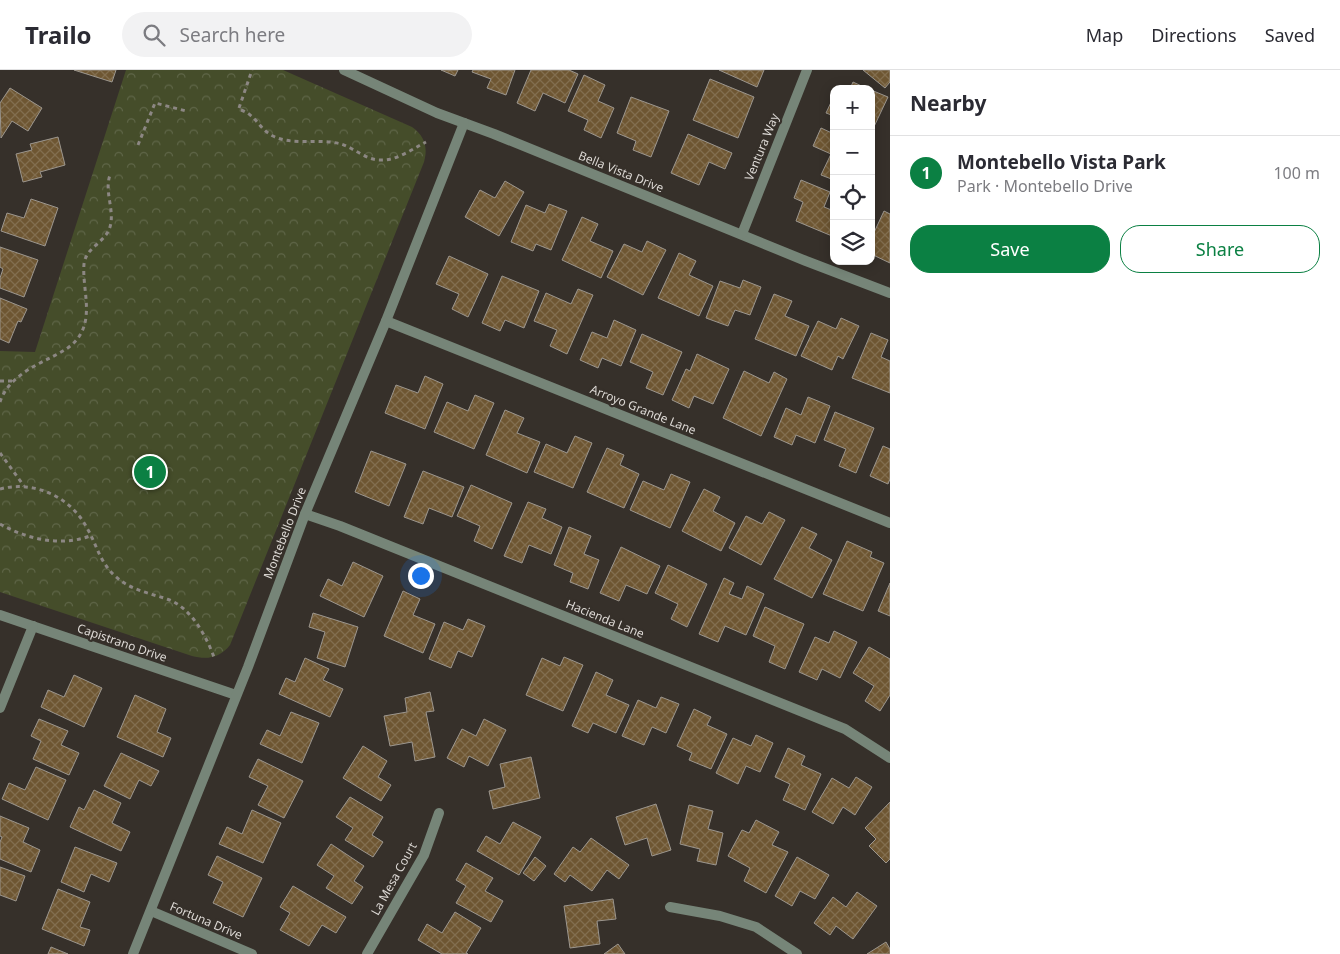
<!DOCTYPE html>
<meta charset="utf-8">
<style>
:root{--surface:#fff;--page:#f2f2f3;--text:#2b2b33;--muted:#7c7c81;--line:#e1e1e2;--accent:#0b8043}
body{margin:0;font-family:"Noto Sans",sans-serif;background:var(--page);color:var(--text)}
.controls{position:absolute;right:15px;top:15px;display:grid;overflow:hidden;border-radius:10px;box-shadow:0 2px 12px #0003}
.controls button{width:45px;height:45px;display:grid;place-items:center;padding:0;border:0;border-bottom:1px solid var(--line);background:var(--surface);color:var(--text);font:25px sans-serif}
.you{position:absolute;left:420px;top:505px;width:18px;height:18px;margin:-12px;border:4px solid #fff;border-radius:50%;background:#1a73e8;box-shadow:0 0 0 8px #1a73e833}
.badge{display:grid;place-items:center;width:32px;height:32px;border-radius:50%;background:var(--accent);color:#fff;font-size:16px;font-weight:700}
.pin{position:absolute;translate:-50% -50%;border:2px solid #fff;box-shadow:0 1px 5px #0006}
.list{margin:0;padding:0;list-style:none}
h2{display:flex;justify-content:space-between;align-items:center;height:65px;margin:0;padding:0 20px;font-size:21px}
h2 small{font-size:16px;font-weight:400;color:var(--muted)}
.list li{display:grid;grid-template-columns:32px 1fr auto;gap:15px;align-items:center;box-sizing:border-box;height:75px;padding:0 20px;border-top:1px solid var(--line)}
.list b{display:block;font-size:19px;white-space:nowrap}
.list p{margin:0;font-size:16px;white-space:nowrap;color:var(--muted)}
.list em{font-size:16px;font-style:normal;color:var(--muted)}
.actions{display:flex;gap:10px;padding:15px 20px}
.actions a{flex:1;padding:11px 0;border:1px solid var(--accent);border-radius:20px;text-align:center;font-size:18px;color:var(--accent)}
.actions .main{background:var(--accent);color:#fff}
.icon{flex:none;width:28px;height:28px;fill:none;stroke:currentColor;stroke-width:2;stroke-linecap:round;stroke-linejoin:round}
.map{position:relative;flex:none;width:890px;height:884px;overflow:hidden}
header{display:flex;align-items:center;gap:30px;box-sizing:border-box;height:70px;padding:0 25px;background:var(--surface);border-bottom:1px solid var(--line)}
header strong{font-size:24px}
nav{display:flex;gap:28px;margin-inline-start:auto;font-size:18px}
.search{width:350px;height:45px;background:var(--page);display:flex;align-items:center;gap:12px;box-sizing:border-box;padding:0 18px;border-radius:28px;color:var(--muted);font-size:19px}
main{display:flex}
aside{flex:1;background:var(--surface)}
.map>svg:first-child{display:block}
.park{fill:url(#park-crowns)}
.building{fill:url(#building-cross-hatch);stroke:#9c968e}
.lines{fill:none;stroke-linecap:round;stroke-linejoin:round}
.path{stroke:#8c8783;stroke-width:3;stroke-dasharray:4 4;stroke-linecap:butt}
.street{stroke:#768578;stroke-width:10}
.labels{text-anchor:middle;stroke-width:4.5;stroke-linejoin:round;paint-order:stroke}
.street-label{font-size:12px;fill:#ddd9d5;stroke:#36302a}
</style>
<header>
<strong>Trailo</strong>
<div class="search"><svg class="icon" aria-label="search" viewBox="0 0 24 24"><circle cx="10" cy="10" r="6"/><path d="M15 15l6 6"/></svg>Search here</div>
<nav><a>Map</a><a>Directions</a><a>Saved</a></nav>
</header>
<main>
<div class="map">
<svg width="890" height="884" viewBox="0 0 890 884">
<defs>
<pattern id="park-crowns" width="20" height="18" patternUnits="userSpaceOnUse" patternTransform="scale(1.25)"><rect width="20" height="18" fill="#454d2a"/><path d="M2 6a3 3 0 1 1 6 0M12 15a3 3 0 1 1 6 0" fill="none" stroke="#5f6648"/></pattern>
<pattern id="building-cross-hatch" width="8" height="8" patternUnits="userSpaceOnUse" patternTransform="scale(1.25)"><rect width="8" height="8" fill="#6e5632"/><path d="M0 0l8 8M0 8l8-8" fill="none" stroke="#826e4f"/></pattern>
</defs>
<rect width="100%" height="100%" fill="#36302a"/>
<path class="park" d="M126,0H283L412,57C425,66 428,78 424,92L230,575C220,588 207,590 192,586L0,522V281L35,282Z"/>
<g class="building">
<polygon points="74,0 116,0 112,12"/>
<polygon points="441,0 458,0 455,6"/>
<polygon points="473,0 515,0 506,25 487,18 491,9 472,2"/>
<polygon points="531,0 569,0 578,4 565,33 543,23 535,41 517,33"/>
<polygon points="719,0 764,0 757,17"/>
<polygon points="863,0 890,0 890,12 885,18"/>
<polygon points="584,5 605,15 598,31 614,38 601,68 584,60 588,50 568,41"/>
<polygon points="710,9 754,27 738,68 693,50"/>
<polygon points="853,12 868,19 850,19"/>
<polygon points="10,18 42,38 28,61 12,51 1,68 0,33"/>
<polygon points="871,20 888,27 871,63"/>
<polygon points="631,27 669,41 651,87 633,80 636,71 617,63"/>
<polygon points="833,28 834,28 834,46 826,43"/>
<polygon points="821,58 834,64 834,110 821,105 831,84 813,76"/>
<polygon points="688,64 732,83 725,99 709,92 699,115 671,103"/>
<polygon points="58,67 65,95 40,102 42,107 23,112 16,84 32,80 30,74"/>
<polygon points="801,110 830,122 824,137 834,141 834,161 832,166 796,151 803,132 794,128"/>
<polygon points="505,111 524,122 499,166 465,147 480,120 495,128"/>
<polygon points="31,129 58,138 45,176 1,161 7,143 24,148"/>
<polygon points="549,134 567,141 551,180 536,174 533,181 511,172 526,135 545,143"/>
<polygon points="884,141 890,144 890,193 871,184 871,169"/>
<polygon points="582,147 598,154 590,171 613,181 601,208 562,190"/>
<polygon points="647,171 666,180 643,225 607,207 624,174 642,182"/>
<polygon points="0,177 38,190 24,227 0,218 0,208 3,199 0,197"/>
<polygon points="679,183 696,191 689,205 713,216 699,246 658,228"/>
<polygon points="449,186 488,204 468,247 452,239 459,224 436,214"/>
<polygon points="502,206 539,221 524,258 505,250 500,261 482,253"/>
<polygon points="743,210 761,217 750,245 735,240 728,256 706,248 720,211 740,218"/>
<polygon points="578,219 593,225 567,284 550,276 557,260 534,251 546,223 571,234"/>
<polygon points="774,224 792,231 785,246 809,256 796,286 755,269"/>
<polygon points="0,228 27,239 21,252 18,251 9,273 0,269"/>
<polygon points="841,248 859,256 843,289 838,286 832,300 801,286 818,251 836,259"/>
<polygon points="614,250 636,260 621,296 602,288 598,298 580,290 592,262 607,268"/>
<polygon points="871,263 888,270 881,287 890,291 890,323 852,308"/>
<polygon points="642,264 682,282 663,325 646,318 653,302 630,292"/>
<polygon points="697,284 729,299 713,334 694,326 689,338 672,330 686,299 690,301"/>
<polygon points="744,301 769,313 774,302 787,309 761,366 723,348"/>
<polygon points="425,306 443,314 425,359 385,343 396,315 418,323"/>
<polygon points="475,325 494,333 474,379 434,362 447,332 468,341"/>
<polygon points="808,327 830,336 815,373 796,365 792,375 774,367 786,338 801,345"/>
<polygon points="505,340 524,348 517,363 540,372 527,403 486,385"/>
<polygon points="835,342 874,358 856,403 839,396 846,379 824,370"/>
<polygon points="575,366 592,373 573,418 534,402 546,374 567,383"/>
<polygon points="883,376 890,379 890,409 888,414 870,406"/>
<polygon points="607,378 624,385 620,395 639,404 624,438 587,422"/>
<polygon points="371,381 406,394 389,436 355,422"/>
<polygon points="423,401 464,417 452,447 429,438 423,454 404,447"/>
<polygon points="671,404 690,412 670,458 630,440 643,411 664,420"/>
<polygon points="471,415 512,433 492,479 474,471 480,456 457,446"/>
<polygon points="704,419 720,427 713,441 735,453 721,481 682,461"/>
<polygon points="528,432 546,439 542,448 562,457 551,484 529,475 522,493 504,486"/>
<polygon points="769,442 785,450 761,495 729,478 746,446 762,454"/>
<polygon points="569,457 591,466 584,484 599,490 588,519 570,512 573,503 554,495"/>
<polygon points="802,457 817,464 809,478 832,490 812,528 774,509"/>
<polygon points="847,471 872,482 870,487 884,493 863,541 823,524"/>
<polygon points="621,477 660,496 647,524 626,515 619,531 600,523"/>
<polygon points="353,492 383,506 364,547 320,526 328,509 342,516"/>
<polygon points="668,495 707,514 687,557 671,549 678,534 655,523"/>
<polygon points="724,508 734,513 729,524 742,529 747,516 764,524 746,565 725,556 718,572 699,564"/>
<polygon points="890,513 890,546 878,541"/>
<polygon points="403,521 420,529 413,545 435,554 423,583 384,566"/>
<polygon points="765,537 804,554 785,599 769,592 775,576 753,566"/>
<polygon points="313,543 358,557 345,597 317,588 325,562 309,557"/>
<polygon points="468,549 485,556 472,587 458,581 451,598 429,589 444,552 463,560"/>
<polygon points="834,561 857,572 840,608 822,599 817,610 799,602 815,567 829,573"/>
<polygon points="869,577 890,589 890,625 880,641 865,631 874,616 853,603"/>
<polygon points="564,587 583,595 563,641 526,625 542,588 560,596"/>
<polygon points="305,588 329,599 323,610 343,619 330,647 279,624 286,608 295,612"/>
<polygon points="596,602 613,610 606,625 629,635 616,663 593,653 588,663 572,656"/>
<polygon points="74,605 102,618 84,657 41,637 48,620 64,627"/>
<polygon points="430,622 434,641 426,642 435,687 415,691 412,672 390,676 384,646 407,642 405,628"/>
<polygon points="135,625 166,639 157,662 171,668 163,687 117,667"/>
<polygon points="661,627 679,634 666,663 652,657 644,675 622,666 638,630 656,638"/>
<polygon points="694,639 711,647 707,655 727,664 711,699 689,690 692,683 677,676"/>
<polygon points="291,642 319,653 302,693 260,674 267,660 280,666"/>
<polygon points="39,649 68,661 61,675 79,683 69,705 33,689 41,671 31,666"/>
<polygon points="484,649 506,660 488,696 469,686 464,697 447,688 462,659 476,666"/>
<polygon points="756,665 773,673 760,702 746,696 738,714 716,703 733,668 751,676"/>
<polygon points="363,676 387,691 378,707 391,715 381,731 343,708"/>
<polygon points="788,678 805,686 801,695 821,704 805,740 783,730 790,714 775,707"/>
<polygon points="121,683 159,701 151,716 139,710 130,729 104,716"/>
<polygon points="531,687 540,728 493,739 489,721 505,717 500,694"/>
<polygon points="258,689 303,711 284,748 258,735 268,716 249,707"/>
<polygon points="36,697 66,710 48,750 2,729 9,713 25,720"/>
<polygon points="856,707 872,717 855,745 843,737 833,754 812,742 832,708 849,718"/>
<polygon points="94,720 121,733 112,753 130,762 121,781 70,757 79,737 84,740"/>
<polygon points="350,727 383,747 372,765 383,772 373,787 345,770 353,758 336,747"/>
<polygon points="890,732 890,789 886,793 869,776 876,769 865,758"/>
<polygon points="656,734 671,780 652,786 647,768 625,775 616,747"/>
<polygon points="689,735 713,741 708,759 723,763 716,795 697,791 700,779 680,774"/>
<polygon points="252,740 281,753 263,793 219,774 227,757 242,764"/>
<polygon points="0,746 29,758 23,772 40,780 31,802 0,789 0,772 2,767 0,766"/>
<polygon points="756,750 779,762 772,775 788,782 766,823 744,811 750,798 728,786 742,760 749,763"/>
<polygon points="513,752 541,767 519,805 477,781 486,766 500,774"/>
<polygon points="591,768 629,795 619,809 607,800 592,821 570,805 565,812 554,804 573,777 580,782"/>
<polygon points="331,774 364,796 354,811 363,817 352,834 326,818 334,806 317,795"/>
<polygon points="75,777 117,793 109,812 91,804 84,822 61,812"/>
<polygon points="217,786 262,808 243,847 213,833 223,812 208,805"/>
<polygon points="535,787 546,796 534,811 523,803"/>
<polygon points="797,787 829,805 815,829 800,821 792,836 775,826"/>
<polygon points="466,793 493,808 485,821 503,831 491,852 456,833 466,816 456,810"/>
<polygon points="0,797 25,806 16,831 0,825"/>
<polygon points="293,816 346,847 336,863 322,855 309,876 280,860 290,843 280,837"/>
<polygon points="58,819 90,832 80,857 90,860 84,876 42,859"/>
<polygon points="857,822 877,836 853,869 836,856 830,865 814,853 833,827 846,837"/>
<polygon points="613,829 616,849 597,851 600,874 570,878 564,836"/>
<polygon points="455,842 481,858 466,883 468,884 442,884 418,870 427,854 442,863"/>
<polygon points="886,872 890,879 890,884 867,884"/>
<polygon points="618,874 625,884 604,884"/>
<polygon points="51,877 68,884 48,884"/>
</g>
<g class="lines">
<g class="path">
<polyline points="239,38 252,0"/>
<path d="M241,40C256,45 259,59 273,66C292,76 319,68 341,74C354,78 366,90 380,90C397,91 412,79 426,72"/>
<polyline points="138,75 155,33 186,41"/>
<polyline points="0,311 13,311"/>
<path d="M0,332C7,310 31,297 50,288C61,282 73,277 80,265C93,244 82,217 84,194C86,177 105,173 110,157C115,140 104,122 110,105"/>
<polyline points="0,383 24,416"/>
<path d="M0,419C34,410 71,427 87,458C97,475 99,491 115,506C130,520 149,523 167,529C191,537 207,567 215,590"/>
<path d="M0,454C27,469 60,477 90,466"/>
</g>
<g class="street">
<polyline points="344,0 437,43 494,64 806,191 890,223"/>
<polyline points="742,164 807,0"/>
<polyline points="386,251 890,453"/>
<polyline points="305,444 340,456 845,659 890,688"/>
<polyline points="0,545 236,625"/>
<polyline points="0,638 33,556"/>
<polyline points="670,837 720,846 756,857 797,884"/>
<polyline points="151,841 252,884"/>
<polyline points="133,884 248,597 305,444 386,251 464,53"/>
<polyline points="367,884 424,785 439,743"/>
</g>
</g>
<g class="labels">
<g class="street-label">
<text transform="translate(762 77) rotate(-68)" y="4">Ventura Way</text>
<text transform="translate(621 102) rotate(22)" y="4">Bella Vista Drive</text>
<text transform="translate(643 340) rotate(22)" y="4">Arroyo Grande Lane</text>
<text transform="translate(285 463) rotate(-69)" y="4">Montebello Drive</text>
<text transform="translate(605 549) rotate(22)" y="4">Hacienda Lane</text>
<text transform="translate(122 573) rotate(19)" y="4">Capistrano Drive</text>
<text transform="translate(394 809) rotate(-61)" y="4">La Mesa Court</text>
<text transform="translate(206 851) rotate(23)" y="4">Fortuna Drive</text>
</g>
</g>
</svg>
<div class="controls">
<button>+</button>
<button>−</button>
<button><svg class="icon" aria-label="locate" viewBox="0 0 24 24"><circle cx="12" cy="12" r="6"/><path d="M12 2v4M12 18v4M2 12h4M18 12h4"/></svg></button>
<button><svg class="icon" aria-label="layers" viewBox="0 0 24 24"><path d="M12 4l9 5-9 5-9-5zM3 14l9 5 9-5"/></svg></button>
</div>
<div class="you"></div>
<div class="pin badge" style="left:150px;top:402px">1</div>
</div>
<aside>
<h2>Nearby<small></small></h2>
<ul class="list">
<li><span class="badge">1</span><div><b>Montebello Vista Park</b><p>Park · Montebello Drive</p></div><em>100 m</em></li>
</ul>
<div class="actions"><a class="main">Save</a><a>Share</a></div>
</aside>
</main>
